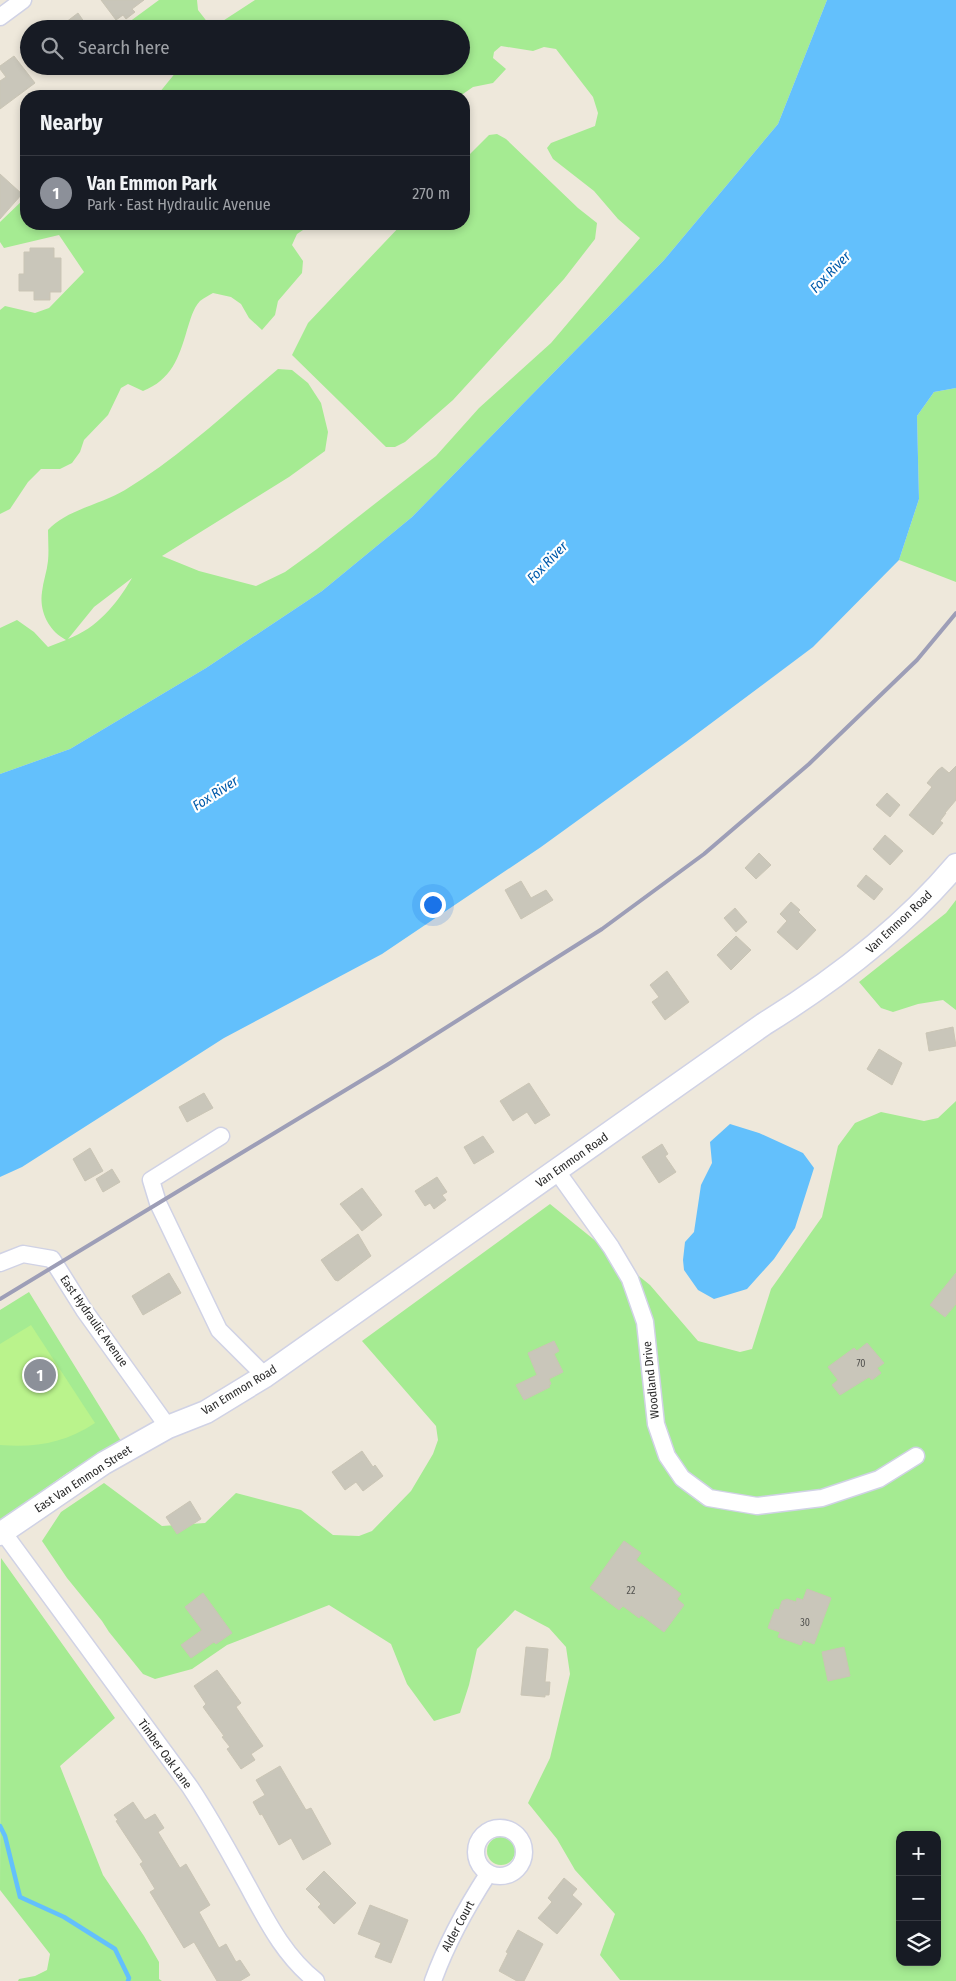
<!DOCTYPE html>
<meta charset="utf-8">
<style>
:root{--surface:#171b24;--page:#20242c;--text:#f1f3f6;--muted:#9ea1a6;--line:#363941;--accent:#8c9099}
body{margin:0;font-family:"Fira Sans Condensed",sans-serif;background:var(--page);color:var(--text)}
.controls{position:absolute;right:15px;bottom:15px;display:grid;overflow:hidden;border-radius:10px;box-shadow:0 2px 8px #0003}
.controls button{width:45px;height:45px;display:grid;place-items:center;padding:0;border:0;border-bottom:1px solid var(--line);background:var(--surface);color:var(--text);font:25px sans-serif}
.you{position:absolute;left:432px;top:904px;width:18px;height:18px;margin:-12px;border:4px solid #fff;border-radius:50%;background:#1a73e8;box-shadow:0 0 0 8px #1a73e833}
.badge{display:grid;place-items:center;width:32px;height:32px;border-radius:50%;background:var(--accent);color:#fff;font-size:16px;font-weight:700}
.pin{position:absolute;translate:-50% -50%;border:2px solid #fff;box-shadow:0 1px 5px #0006}
.list{margin:0;padding:0;list-style:none}
h2{display:flex;justify-content:space-between;align-items:center;height:65px;margin:0;padding:0 20px;font-size:21px}
h2 small{font-size:16px;font-weight:400;color:var(--muted)}
.list li{display:grid;grid-template-columns:32px 1fr auto;gap:15px;align-items:center;box-sizing:border-box;height:75px;padding:0 20px;border-top:1px solid var(--line)}
.list b{display:block;font-size:19px;white-space:nowrap}
.list p{margin:0;font-size:16px;white-space:nowrap;color:var(--muted)}
.list em{font-size:16px;font-style:normal;color:var(--muted)}
.icon{flex:none;width:28px;height:28px;fill:none;stroke:currentColor;stroke-width:2;stroke-linecap:round;stroke-linejoin:round}
.map{position:relative;flex:none;width:956px;height:1981px;overflow:hidden}
.search{position:absolute;background:var(--surface);box-shadow:0 2px 8px #0003;left:20px;top:20px;width:450px;height:55px;display:flex;align-items:center;gap:12px;box-sizing:border-box;padding:0 18px;border-radius:28px;color:var(--muted);font-size:19px}
.panel{position:absolute;background:var(--surface);box-shadow:0 2px 8px #0003;left:20px;top:90px;width:450px;height:140px;border-radius:20px}
.map>svg:first-child{display:block}
.green{fill:#a5eb92;fill-rule:evenodd}
.pitch{fill:#baf38c}
.water{fill:#63c0fc}
.lines{fill:none;stroke-linecap:round;stroke-linejoin:round}
.stream{stroke:#63c0fc;stroke-width:4.5}
.building{fill:#c9c6ba;stroke:#cac5b5}
.street-casing{stroke:#d0d2e5;stroke-width:19}
.secondary-casing{stroke:#d0d2e5;stroke-width:25}
.street{stroke:#fff;stroke-width:16}
.secondary{stroke:#fff;stroke-width:22}
.rail{stroke:#9d9eb7;stroke-width:4}
.labels{text-anchor:middle;stroke-width:4.5;stroke-linejoin:round;paint-order:stroke}
.number-label{font-size:10px;fill:#52524f}
.street-label{font-size:12px;fill:#2b2b2b;stroke:#fff}
.water-label{font-size:14px;font-style:italic;fill:#005aaa;stroke:#fff}
</style>
<div class="map">
<svg width="956" height="1981" viewBox="0 0 956 1981">
<rect width="100%" height="100%" fill="#eee8db"/>
<g class="green">
<path d="M159,0H197L198,10L212,28L255,0H827L778,124L664,260L412,517L322,591L206,668L70,749L0,774V628L17,620L34,632L48,647L66,640C49,631 39,612 42,592C43,582 47,571 48,561C49,551 48,540 48,530C66,510 102,504 125,490C181,456 228,411 278,369L292,370L308,383L321,403L328,432L325,451L289,477L162,556L199,571L256,586L285,572L317,549L436,456L479,408L551,343L640,238L618,219L594,191L553,159L547,148L551,143L595,126L598,113L593,97L556,49L544,47L533,51L501,46L494,52L493,58L506,69L493,83L473,87L460,96H153L159,93L181,66H461V29H123L125,25ZM132,578C116,605 97,628 68,639L94,607Z"/>
<polygon points="497,134 506,139 578,208 597,223 595,239 564,279 453,400 405,442 395,447 386,447 292,355 308,323 402,224 464,224 464,160 489,135"/>
<path d="M26,197V224H312L297,234L292,245L303,261L302,273L278,301L275,315L262,330L249,318L241,304L231,297L213,293C209,295 204,298 200,301C193,308 190,321 187,330C179,358 171,380 143,391L128,384L121,388L108,415L84,440L80,452L72,463L60,469H41L28,482L10,509L0,514V310L5,306L35,313L49,308L84,272L59,235L4,248L0,242V222Z"/>
<polygon points="956,388 956,582 899,560 919,499 917,416 934,392"/>
<polygon points="956,900 956,1010 943,1000 918,1004 893,1012 881,1008 859,982 946,913"/>
<path d="M956,1101V1981L620,1980L600,1955L615,1914L575,1870L557,1839L528,1803L550,1758L570,1674L566,1647L549,1628L515,1610L477,1649L469,1685L460,1713L434,1721L407,1684L391,1644L329,1605L227,1645L192,1669L155,1679L143,1674L109,1632L102,1621L67,1578L42,1541L61,1512L104,1483L162,1526L205,1523L236,1493L301,1510L333,1535L359,1536L372,1531L411,1491L433,1454L438,1440L436,1426L362,1341L550,1204L650,1285L698,1341L740,1352L752,1349L771,1289L822,1217L838,1146L855,1123L881,1112L924,1121L938,1118ZM900,1835H937V1962H900Z"/>
<polygon points="29,1292 121,1441 67,1473 0,1521 0,1310"/>
<polygon points="1,1558 115,1718 60,1766 103,1875 144,1936 159,1962 159,1979 162,1981 18,1981 19,1979 35,1976 47,1970 50,1954 0,1890"/>
<circle cx="501" cy="1851" r="14"/>
</g>
<path class="pitch" d="M31,1325L95,1423C65,1443 35,1448 0,1445V1344Z"/>
<g class="water">
<polygon points="827,0 956,0 956,388 934,392 917,416 919,499 899,560 813,647 686,742 541,847 382,954 224,1038 22,1167 0,1177 0,774 70,749 206,668 322,591 412,517 664,260 778,124"/>
<polygon points="730,1124 759,1133 803,1153 814,1168 795,1228 774,1259 747,1289 714,1299 698,1290 684,1270 683,1260 685,1242 694,1232 701,1185 712,1163 710,1142"/>
</g>
<g class="lines">
<polyline class="stream" points="0,1826 5,1836 20,1897 64,1917 115,1949 129,1978 128,1981"/>
</g>
<g class="building">
<polygon points="101,0 144,0 132,9 135,12 126,19 123,15 116,20"/>
<polygon points="78,13 89,29 57,29"/>
<polygon points="14,56 35,83 0,109 0,81 6,77 0,69 0,66"/>
<polygon points="0,174 22,194 0,219"/>
<polygon points="30,248 54,248 54,258 61,258 61,292 50,292 50,300 34,300 34,291 19,291 19,274 24,274 24,252 30,252"/>
<polygon points="956,766 956,800 945,813 946,813 940,821 943,823 933,835 909,815 932,787 927,783 938,770 942,767 949,773"/>
<polygon points="887,793 900,805 890,817 876,805"/>
<polygon points="885,835 903,851 890,865 873,849"/>
<polygon points="759,853 771,865 756,879 745,868"/>
<polygon points="866,875 883,889 874,900 857,886"/>
<polygon points="521,881 531,898 546,890 553,900 521,919 505,890"/>
<polygon points="791,902 800,910 798,912 816,930 797,950 777,932 787,921 780,914"/>
<polygon points="735,908 747,922 736,932 724,918"/>
<polygon points="736,936 751,950 731,970 717,955"/>
<polygon points="667,971 689,1002 665,1020 652,1002 659,997 650,985"/>
<polygon points="953,1027 956,1046 929,1051 926,1033"/>
<polygon points="879,1049 902,1063 892,1085 867,1069"/>
<polygon points="529,1083 550,1115 535,1124 527,1112 513,1121 500,1101"/>
<polygon points="204,1093 213,1108 187,1122 179,1107"/>
<polygon points="483,1136 494,1152 474,1164 464,1147"/>
<polygon points="662,1144 668,1154 665,1156 676,1172 659,1183 642,1157"/>
<polygon points="90,1148 103,1171 85,1181 73,1159"/>
<polygon points="112,1169 120,1182 103,1192 96,1179"/>
<polygon points="437,1177 447,1192 442,1195 446,1200 434,1209 430,1203 425,1206 415,1191"/>
<polygon points="362,1188 382,1215 362,1231 340,1204"/>
<polygon points="358,1234 371,1256 338,1281 335,1280 321,1260"/>
<polygon points="169,1273 181,1293 143,1315 132,1296"/>
<polygon points="956,1273 956,1304 945,1317 930,1305"/>
<polygon points="554,1341 559,1351 554,1354 563,1372 549,1379 551,1384 549,1385 550,1387 524,1400 516,1385 537,1375 528,1353"/>
<polygon points="867,1343 884,1363 877,1368 881,1373 872,1380 869,1377 840,1395 832,1385 838,1380 828,1367 854,1348 857,1351"/>
<polygon points="362,1451 373,1467 375,1465 383,1476 363,1491 356,1482 345,1490 332,1472"/>
<polygon points="190,1501 201,1519 177,1534 166,1517"/>
<polygon points="624,1541 641,1553 636,1560 681,1594 677,1599 684,1605 664,1632 641,1615 639,1618 623,1606 619,1610 590,1588"/>
<polygon points="807,1589 831,1598 814,1644 803,1640 801,1645 778,1637 780,1632 768,1628 775,1609 779,1610 782,1601 787,1599 796,1602 797,1598 803,1600"/>
<polygon points="203,1593 232,1633 216,1644 214,1642 191,1658 181,1645 202,1630 185,1607"/>
<polygon points="526,1647 548,1649 545,1682 550,1682 549,1695 545,1695 545,1697 521,1695"/>
<polygon points="844,1647 850,1676 828,1681 822,1652"/>
<polygon points="217,1670 241,1703 236,1707 263,1746 251,1754 255,1760 241,1769 227,1749 230,1747 222,1737 224,1736 203,1707 206,1704 194,1686"/>
<polygon points="280,1766 306,1810 311,1808 331,1844 303,1860 291,1838 279,1845 262,1814 260,1815 253,1802 265,1795 256,1780"/>
<polygon points="133,1802 145,1820 155,1814 164,1828 158,1832 180,1868 186,1864 210,1905 199,1912 219,1948 226,1944 236,1962 240,1960 250,1975 240,1981 217,1981 194,1942 184,1948 150,1892 155,1889 140,1864 143,1862 116,1821 118,1820 114,1815"/>
<polygon points="324,1871 356,1903 334,1924 318,1907 321,1904 306,1889"/>
<polygon points="564,1878 577,1889 572,1895 582,1904 557,1934 538,1918 552,1902 548,1898"/>
<polygon points="370,1905 408,1920 391,1963 375,1957 381,1943 358,1934"/>
<polygon points="518,1930 543,1944 524,1981 517,1981 499,1971 508,1953 506,1952"/>
</g>
<g class="lines">
<defs>
<g id="street">
<polyline points="0,17 23,0"/>
<polyline points="221,1136 151,1180 158,1203 219,1330 265,1376"/>
<polyline points="556,1170 611,1247 630,1279 645,1322 656,1424 667,1456 682,1478 709,1498 757,1506 822,1498 879,1479 916,1456"/>
<polyline points="0,1263 23,1254 52,1259 84,1310 168,1427"/>
<path d="M3,1532L190,1787C210,1817 227,1848 244,1879C265,1917 282,1954 316,1981"/>
<circle cx="500" cy="1852" r="24"/>
<path d="M433,1981C447,1942 466,1908 488,1874"/>
</g>
<path id="secondary" d="M0,1534L104,1463L168,1427L206,1412L265,1376L764,1024C835,980 902,929 956,865"/>
</defs>
<use href="#street" class="street-casing"/>
<use href="#secondary" class="secondary-casing"/>
<use href="#street" class="street"/>
<use href="#secondary" class="secondary"/>
<polyline class="rail" points="0,1299 387,1065 602,929 704,854 809,764 917,660 956,613"/>
</g>
<g class="labels">
<g class="number-label">
<text x="861" y="1367">70</text>
<text x="631" y="1594">22</text>
<text x="805" y="1626">30</text>
</g>
<g class="street-label">
<text transform="translate(899 922) rotate(-43)" y="4">Van Emmon Road</text>
<text transform="translate(572 1160) rotate(-35)" y="4">Van Emmon Road</text>
<text transform="translate(94 1321) rotate(55)" y="4">East Hydraulic Avenue</text>
<text transform="translate(651 1380) rotate(-96)" y="4">Woodland Drive</text>
<text transform="translate(239 1390) rotate(-31)" y="4">Van Emmon Road</text>
<text transform="translate(83 1479) rotate(-33)" y="4">East Van Emmon Street</text>
<text transform="translate(165 1754) rotate(54)" y="4">Timber Oak Lane</text>
<text transform="translate(458 1926) rotate(-62)" y="4">Alder Court</text>
</g>
<g class="water-label">
<text transform="translate(830 272) rotate(-46)" y="5">Fox River</text>
<text transform="translate(547 562) rotate(-46)" y="5">Fox River</text>
<text transform="translate(215 793) rotate(-33)" y="5">Fox River</text>
</g>
</g>
</svg>
<div class="controls">
<button>+</button>
<button>−</button>
<button><svg class="icon" aria-label="layers" viewBox="0 0 24 24"><path d="M12 4l9 5-9 5-9-5zM3 14l9 5 9-5"/></svg></button>
</div>
<div class="you"></div>
<div class="pin badge" style="left:40px;top:1375px">1</div>
<div class="search"><svg class="icon" aria-label="search" viewBox="0 0 24 24"><circle cx="10" cy="10" r="6"/><path d="M15 15l6 6"/></svg>Search here</div>
<section class="panel">
<h2>Nearby<small></small></h2>
<ul class="list">
<li><span class="badge">1</span><div><b>Van Emmon Park</b><p>Park · East Hydraulic Avenue</p></div><em>270 m</em></li>
</ul>
</section>
</div>
